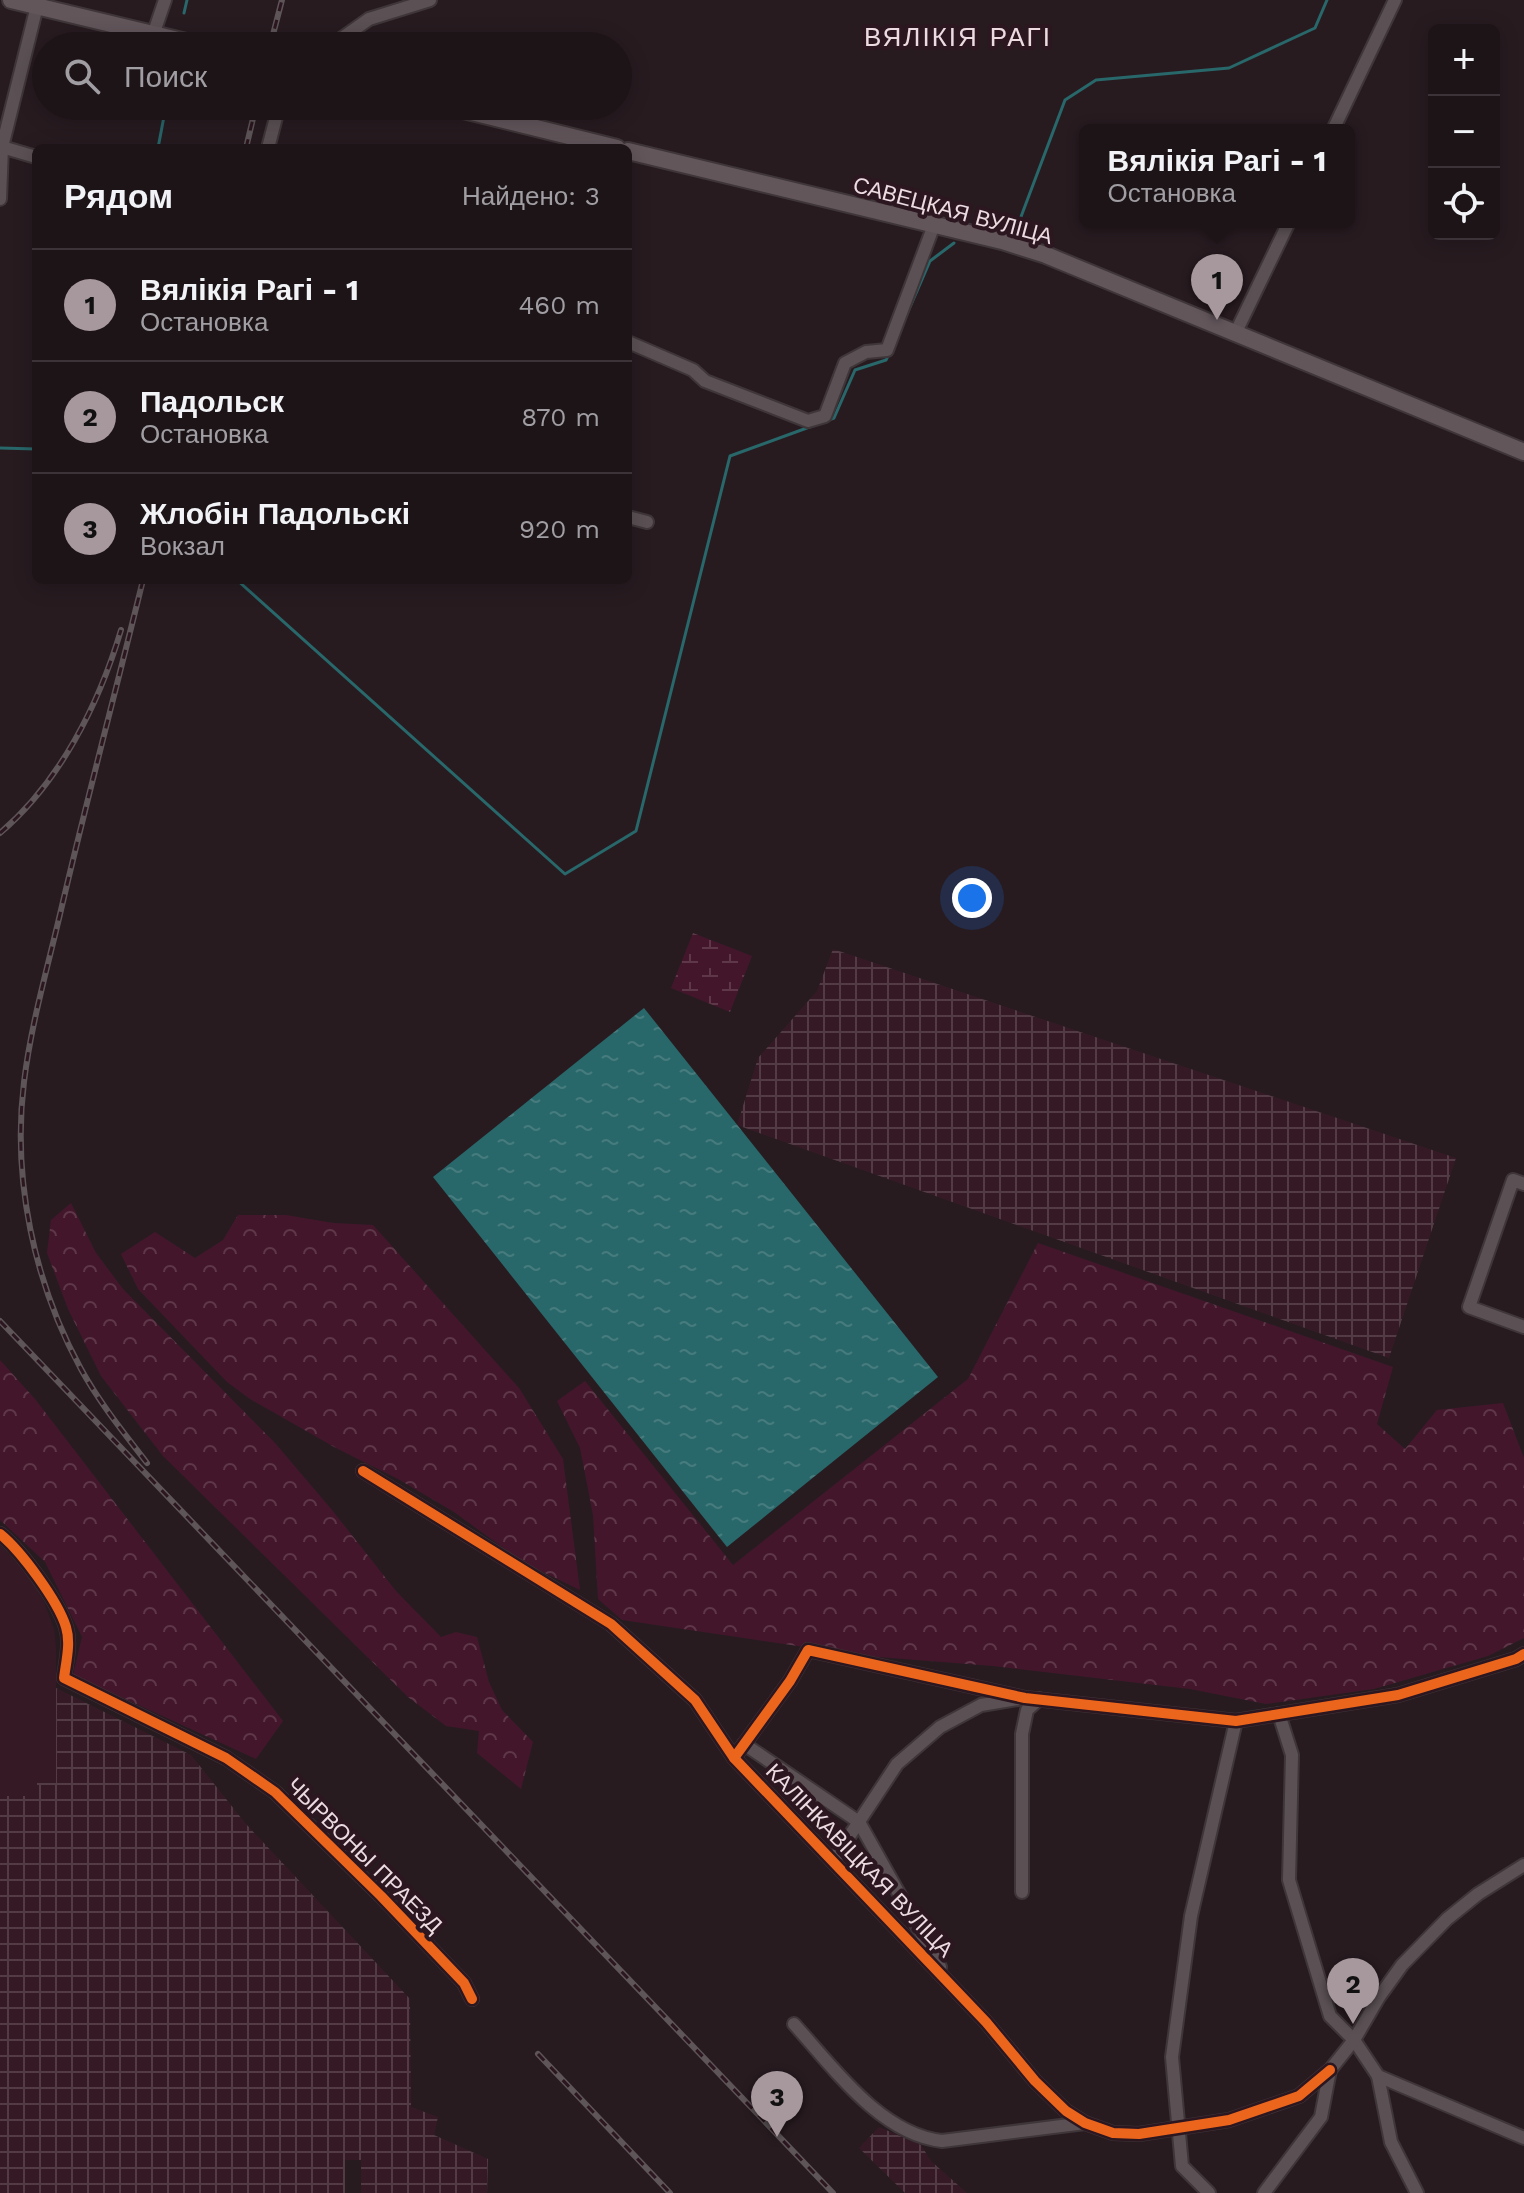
<!DOCTYPE html>
<html lang="ru">
<meta charset="utf-8">
<style>
:root{--surface:#1d1418;--page:#251d21;--text:#f1f3f6;--muted:#a09ea2;--line:#3b3337;--accent:#a7989e}
body{margin:0;font-family:"Work Sans",sans-serif;background:var(--page);color:var(--text)}
.controls{position:absolute;right:24px;top:24px;display:grid;overflow:hidden;border-radius:12px;box-shadow:0 4px 20px #0003}
.controls button{width:72px;height:72px;display:grid;place-items:center;padding:0;border:0;border-bottom:2px solid var(--line);background:var(--surface);color:var(--text);font:40px sans-serif}
.you{position:absolute;left:972px;top:898px;width:28px;height:28px;margin:-20px;border:6px solid #fff;border-radius:50%;background:#1a73e8;box-shadow:0 0 0 12px #1a73e833}
.badge{display:grid;place-items:center;width:52px;height:52px;border-radius:50%;background:var(--accent);color:#111;font-size:26px;font-weight:700}
.pin{position:absolute;translate:-50% -66px;filter:drop-shadow(0 2px 4px #0008)}
.pin::after{content:'';position:absolute;top:42px;width:28px;height:24px;background:inherit;clip-path:polygon(0 0,100% 0,50% 100%)}
.popup{position:absolute;left:1079px;top:124px;width:276px;height:104px;box-sizing:border-box;display:grid;place-content:center;border-radius:12px;background:var(--surface);filter:drop-shadow(0 2px 6px #0005);font-size:26px;white-space:nowrap;color:var(--muted)}
.popup b{font-size:30px;color:var(--text)}
.popup::after{content:'';position:absolute;left:50%;top:100%;margin-left:-16px;border:16px solid transparent;border-top-color:var(--surface)}
.list{margin:0;padding:0;list-style:none}
h2{display:flex;justify-content:space-between;align-items:center;height:104px;margin:0;padding:0 32px;font-size:34px}
h2 small{font-size:26px;font-weight:400;color:var(--muted)}
.list li{display:grid;grid-template-columns:52px 1fr auto;gap:24px;align-items:center;box-sizing:border-box;height:112px;padding:0 32px;border-top:2px solid var(--line)}
.list b{display:block;font-size:30px;white-space:nowrap}
.list p{margin:0;font-size:26px;white-space:nowrap;color:var(--muted)}
.list em{font-size:26px;font-style:normal;color:var(--muted)}
.icon{flex:none;width:44px;height:44px;fill:none;stroke:currentColor;stroke-width:2;stroke-linecap:round;stroke-linejoin:round}
.map{position:relative;flex:none;width:1524px;height:2193px;overflow:hidden}
.search{position:absolute;background:var(--surface);box-shadow:0 4px 20px #0003;left:32px;top:32px;width:600px;height:88px;display:flex;align-items:center;gap:20px;box-sizing:border-box;padding:0 28px;border-radius:44px;color:var(--muted);font-size:30px}
.panel{position:absolute;background:var(--surface);box-shadow:0 4px 20px #0003;left:32px;top:144px;width:600px;height:440px;border-radius:12px}
.map>svg:first-child{display:block}
.built{fill:#351a25}
.industrial{fill:url(#industrial-grid)}
.forest{fill:url(#forest-crowns)}
.wetland{fill:url(#wetland-marsh)}
.water{fill:url(#water-ripples)}
.lines{fill:none;stroke-linecap:round;stroke-linejoin:round}
.stream{stroke:#28676a;stroke-width:3}
.minor-casing{stroke:#3f3639;stroke-width:16}
.major-casing{stroke:#3f3639;stroke-width:20}
.minor{stroke:#5b5155;stroke-width:12}
.major{stroke:#62565b;stroke-width:16}
.rail-casing{stroke:#5e5558;stroke-width:6}
.rail{stroke:#2c161f;stroke-width:3;stroke-dasharray:9;stroke-linecap:butt}
.cycleway-casing{stroke:#2c161f;stroke-width:15}
.cycleway{stroke:#eb651d;stroke-width:10}
.labels{text-anchor:middle;stroke-width:8;stroke-linejoin:round;paint-order:stroke}
.street-label{font-size:22px;fill:#ecdce2;stroke:#2c161f}
.quarter-label{font-size:26px;letter-spacing:2px;fill:#ecdce2;stroke:#2c161f}
</style>
<div class="map">
<svg width="1524" height="2193" viewBox="0 0 1524 2193">
<defs>
<pattern id="industrial-grid" width="8" height="8" patternUnits="userSpaceOnUse" patternTransform="scale(2)"><rect width="8" height="8" fill="#351a25"/><path d="M0 4h8M4 0v8" fill="none" stroke="#523b44"/></pattern>
<pattern id="forest-crowns" width="20" height="18" patternUnits="userSpaceOnUse" patternTransform="scale(2)"><rect width="20" height="18" fill="#43162b"/><path d="M2 6a3 3 0 1 1 6 0M12 15a3 3 0 1 1 6 0" fill="none" stroke="#5e3749"/></pattern>
<pattern id="wetland-marsh" width="20" height="14" patternUnits="userSpaceOnUse" patternTransform="scale(2)"><rect width="20" height="14" fill="#43162b"/><path d="M1 5h8M5 5V1M11 12h8M15 12V8" fill="none" stroke="#5e3749"/></pattern>
<pattern id="water-ripples" width="26" height="14" patternUnits="userSpaceOnUse" patternTransform="scale(2)"><rect width="26" height="14" fill="#28676a"/><path d="M2 4q2-2 4 0t4 0M15 11q2-2 4 0t4 0" fill="none" stroke="#477c7f"/></pattern>
</defs>
<rect width="100%" height="100%" fill="#271b20"/>
<polygon class="built" points="0,1545 29,1576 44,1602 54,1629 56,1647 56,1783 37,1796 0,1796"/>
<g class="industrial">
<polygon points="833,949 1456,1158 1389,1358 737,1125 758,1058 817,991"/>
<polygon points="56,1688 191,1755 246,1824 410,1999 411,2107 438,2117 434,2135 488,2159 487,2193 361,2193 361,2160 345,2160 345,2193 0,2193 0,1796 37,1796 37,1783 56,1783"/>
<polygon points="879,2127 921,2145 931,2161 967,2193 905,2193 859,2148"/>
</g>
<g class="forest">
<polygon points="71,1203 96,1253 123,1289 275,1443 332,1510 396,1591 441,1637 456,1632 477,1637 489,1682 502,1710 533,1742 521,1789 477,1753 479,1731 446,1726 408,1697 163,1456 101,1376 68,1309 47,1253 51,1220"/>
<polygon points="238,1215 286,1215 333,1223 373,1225 519,1388 563,1459 580,1590 524,1563 454,1512 398,1479 336,1448 250,1399 227,1382 138,1289 121,1254 155,1232 195,1258 223,1240"/>
<polygon points="1038,1243 1393,1367 1377,1424 1405,1449 1437,1410 1503,1403 1524,1458 1524,1638 1488,1656 1374,1689 1266,1704 1190,1689 993,1666 866,1656 622,1620 598,1599 593,1515 580,1448 557,1401 585,1381 733,1565 968,1379"/>
<polygon points="0,1360 35,1399 283,1721 256,1759 73,1675 82,1637 45,1562 0,1520"/>
</g>
<polygon class="wetland" points="693,933 752,956 730,1012 671,988"/>
<polygon class="water" points="644,1008 938,1377 727,1547 433,1177"/>
<g class="lines">
<g class="stream">
<polyline points="184,13 187,0"/>
<polyline points="158,148 166,106"/>
<polyline points="1019,222 1065,100 1096,80 1229,68 1315,28 1327,0"/>
<polyline points="907,314 930,261 954,243"/>
<polyline points="826,421 834,418 855,370 886,360 889,354"/>
<polyline points="0,448 36,449"/>
<polyline points="237,580 565,874 636,831 730,456 815,425"/>
</g>
<defs>
<g id="minor">
<polyline points="153,35 165,0"/>
<polyline points="331,46 369,19 430,0"/>
<polyline points="1333,130 1395,0"/>
<polyline points="2,147 36,157"/>
<polyline points="268,148 279,106"/>
<polyline points="0,199 2,147 37,6"/>
<polyline points="1236,332 1289,222"/>
<polyline points="628,342 693,370 705,381 808,421 825,416 845,363 866,352 887,350 934,225"/>
<polyline points="628,517 647,522"/>
<polyline points="1524,1184 1513,1180 1469,1307 1524,1327"/>
<polyline points="363,1471 611,1624 695,1700 734,1758 986,2022 1035,2081 1066,2111 1085,2123 1113,2133 1139,2134 1229,2120 1299,2096 1330,2070"/>
<path d="M0,1534C21,1551 58,1601 66,1627C71,1643 66,1662 64,1678L226,1758L275,1792L381,1896L464,1983L472,1999"/>
<polyline points="1279,1714 1292,1755 1289,1880 1330,2016 1354,2040 1378,2076 1524,2138"/>
<polyline points="744,1744 859,1822 940,1967"/>
<polyline points="734,1758 790,1681 808,1650 1025,1698 1236,1721 1398,1695 1516,1659 1524,1654"/>
<polyline points="833,1861 897,1764 940,1727 981,1705 1018,1699"/>
<polyline points="1022,1892 1022,1734 1027,1710 1039,1699"/>
<path d="M794,2024C833,2067 880,2134 942,2141L1085,2123"/>
<polyline points="1378,2076 1391,2142 1417,2193"/>
<polyline points="1209,2193 1182,2166 1172,2057 1191,1916 1236,1721"/>
<polyline points="1264,2193 1321,2117 1330,2070 1354,2040 1379,1997 1402,1965 1447,1919 1478,1894 1524,1865"/>
</g>
<g id="major">
<polyline points="11,0 203,46"/>
<polyline points="447,106 617,148"/>
<polyline points="628,151 1002,241 1046,255 1524,452"/>
</g>
</defs>
<use href="#minor" class="minor-casing"/>
<use href="#major" class="major-casing"/>
<use href="#minor" class="minor"/>
<use href="#major" class="major"/>
<defs>
<g id="rail">
<polyline points="270,46 282,0"/>
<polyline points="246,148 256,106"/>
<path d="M143,580C116,690 87,799 61,910C48,966 31,1024 24,1082C12,1179 34,1283 81,1369C99,1402 124,1433 147,1463"/>
<path d="M0,833C60,782 99,704 121,630"/>
<polyline points="0,1321 833,2193"/>
<polyline points="538,2054 670,2193"/>
</g>
</defs>
<use href="#rail" class="rail-casing"/>
<use href="#rail" class="rail"/>
<defs>
<g id="cycleway">
<polyline points="363,1471 611,1624 695,1700 734,1758 986,2022 1035,2081 1066,2111 1085,2123 1113,2133 1139,2134 1229,2120 1299,2096 1330,2070"/>
<path d="M0,1534C21,1551 58,1601 66,1627C71,1643 66,1662 64,1678L226,1758L275,1792L381,1896L464,1983L472,1999"/>
<polyline points="734,1758 790,1681 808,1650 1025,1698 1236,1721 1398,1695 1516,1659 1524,1654"/>
</g>
</defs>
<use href="#cycleway" class="cycleway-casing"/>
<use href="#cycleway" class="cycleway"/>
</g>
<g class="labels">
<g class="street-label">
<text transform="translate(953 210) rotate(15)" y="8">САВЕЦКАЯ ВУЛІЦА</text>
<text transform="translate(365 1855) rotate(45)" y="8">ЧЫРВОНЫ ПРАЕЗД</text>
<text transform="translate(860 1860) rotate(46)" y="8">КАЛІНКАВІЦКАЯ ВУЛІЦА</text>
</g>
<g class="quarter-label">
<text x="958" y="46">ВЯЛІКІЯ РАГІ</text>
</g>
</g>
</svg>
<div class="controls">
<button>+</button>
<button>−</button>
<button><svg class="icon" aria-label="locate" viewBox="0 0 24 24"><circle cx="12" cy="12" r="6"/><path d="M12 2v4M12 18v4M2 12h4M18 12h4"/></svg></button>
</div>
<div class="you"></div>
<div class="pin badge" style="left:1217px;top:320px">1</div>
<div class="popup"><b>Вялікія Рагі - 1</b>Остановка</div>
<div class="pin badge" style="left:1353px;top:2024px">2</div>
<div class="pin badge" style="left:777px;top:2137px">3</div>
<div class="search"><svg class="icon" aria-label="search" viewBox="0 0 24 24"><circle cx="10" cy="10" r="6"/><path d="M15 15l6 6"/></svg>Поиск</div>
<section class="panel">
<h2>Рядом<small>Найдено: 3</small></h2>
<ul class="list">
<li><span class="badge">1</span><div><b>Вялікія Рагі - 1</b><p>Остановка</p></div><em>460 m</em></li>
<li><span class="badge">2</span><div><b>Падольск</b><p>Остановка</p></div><em>870 m</em></li>
<li><span class="badge">3</span><div><b>Жлобін Падольскі</b><p>Вокзал</p></div><em>920 m</em></li>
</ul>
</section>
</div>
